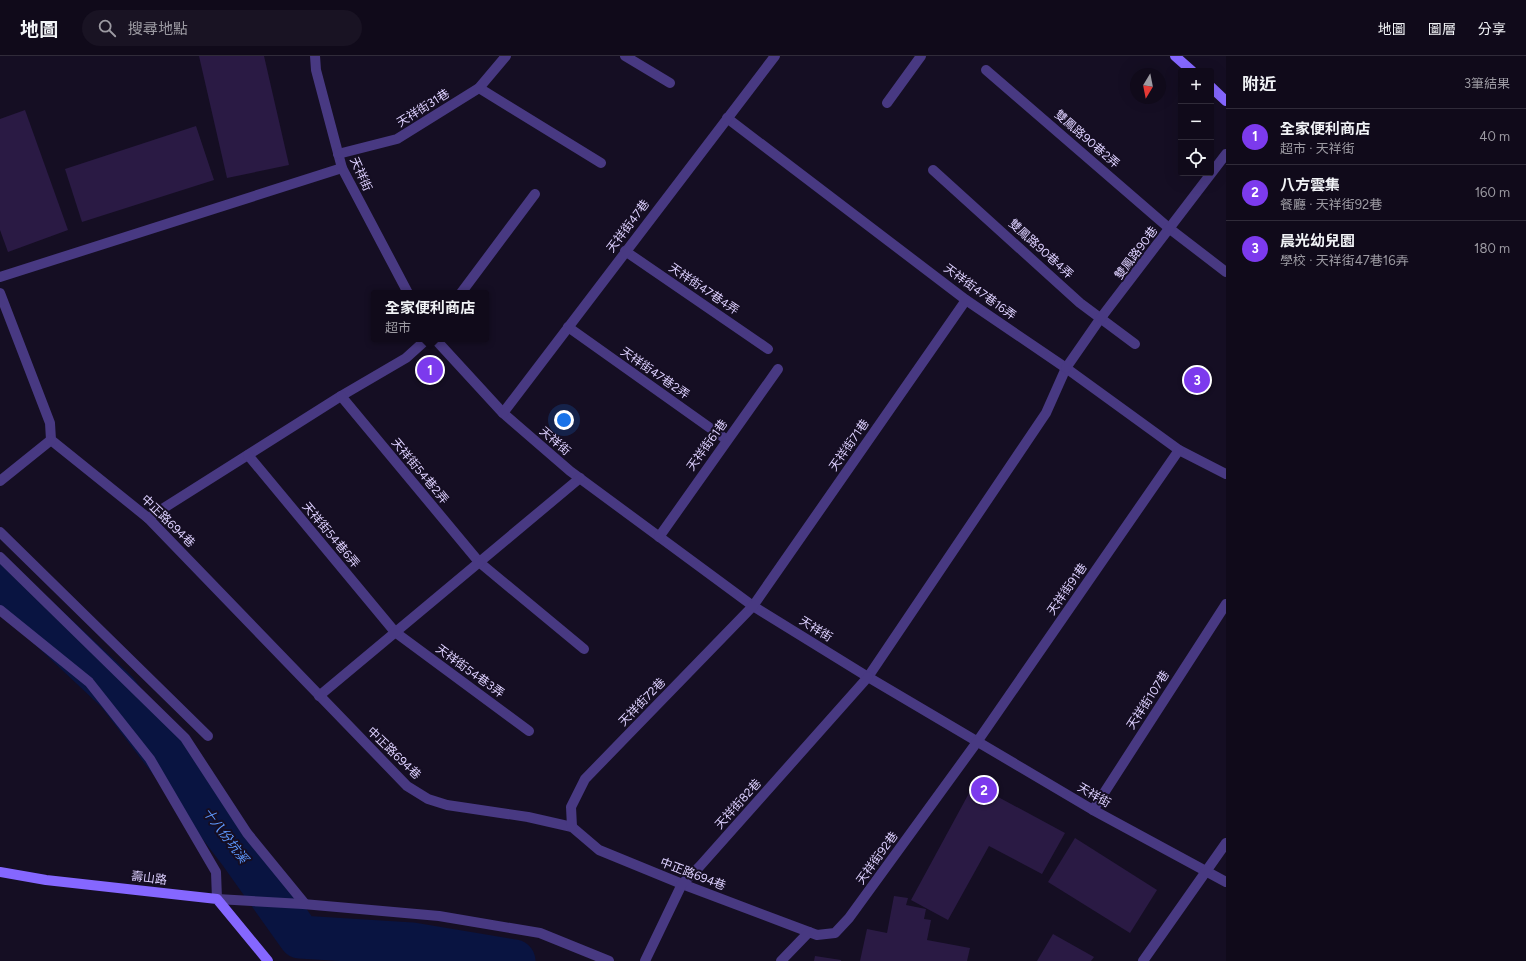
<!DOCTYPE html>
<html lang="zh-TW">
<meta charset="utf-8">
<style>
:root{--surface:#100a1a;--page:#191323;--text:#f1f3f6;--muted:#9c9aa2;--line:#302b39;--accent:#7c3aed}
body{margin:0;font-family:Figtree,"Noto Sans TC",sans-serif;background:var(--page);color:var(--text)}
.controls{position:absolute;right:12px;top:12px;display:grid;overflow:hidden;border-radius:4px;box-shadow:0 4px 16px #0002}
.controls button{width:36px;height:36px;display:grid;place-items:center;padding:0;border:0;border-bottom:1px solid var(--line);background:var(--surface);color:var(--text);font:20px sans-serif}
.compass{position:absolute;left:1130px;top:12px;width:36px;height:36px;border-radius:50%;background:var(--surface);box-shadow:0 4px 16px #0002;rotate:190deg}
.you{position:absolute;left:564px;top:364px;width:14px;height:14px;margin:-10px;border:3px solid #fff;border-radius:50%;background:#1a73e8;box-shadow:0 0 0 6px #1a73e833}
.badge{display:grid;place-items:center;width:26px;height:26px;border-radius:50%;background:var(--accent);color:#fff;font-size:13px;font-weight:700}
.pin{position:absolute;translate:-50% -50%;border:2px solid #fff;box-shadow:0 1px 4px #0006}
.popup{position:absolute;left:371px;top:234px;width:118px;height:52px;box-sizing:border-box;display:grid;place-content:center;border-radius:4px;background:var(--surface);filter:drop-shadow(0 1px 3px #0005);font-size:13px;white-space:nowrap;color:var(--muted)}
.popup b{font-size:15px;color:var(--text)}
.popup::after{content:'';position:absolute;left:50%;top:100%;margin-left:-8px;border:8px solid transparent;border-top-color:var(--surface)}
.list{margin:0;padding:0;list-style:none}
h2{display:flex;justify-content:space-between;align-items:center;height:52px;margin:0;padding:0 16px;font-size:17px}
h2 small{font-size:13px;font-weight:400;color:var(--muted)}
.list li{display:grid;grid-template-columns:26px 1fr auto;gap:12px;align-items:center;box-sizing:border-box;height:56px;padding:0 16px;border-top:1px solid var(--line)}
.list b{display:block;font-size:15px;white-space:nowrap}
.list p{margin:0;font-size:13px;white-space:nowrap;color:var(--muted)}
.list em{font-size:13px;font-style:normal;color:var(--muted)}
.icon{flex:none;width:22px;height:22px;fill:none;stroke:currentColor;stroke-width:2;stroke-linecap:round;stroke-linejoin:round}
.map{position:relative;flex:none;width:1226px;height:905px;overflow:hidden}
header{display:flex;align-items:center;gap:24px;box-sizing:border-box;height:56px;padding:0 20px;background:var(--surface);border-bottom:1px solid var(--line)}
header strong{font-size:19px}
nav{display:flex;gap:22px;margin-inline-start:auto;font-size:14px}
.search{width:280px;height:36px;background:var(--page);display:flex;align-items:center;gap:10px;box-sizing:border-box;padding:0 14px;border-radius:22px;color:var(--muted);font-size:15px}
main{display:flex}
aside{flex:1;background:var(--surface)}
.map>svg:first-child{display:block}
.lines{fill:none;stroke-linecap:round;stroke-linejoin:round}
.river{stroke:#091441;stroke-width:43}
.building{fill:#2a1a44}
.lane{stroke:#483982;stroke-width:10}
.street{stroke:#483982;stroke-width:10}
.secondary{stroke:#8567ff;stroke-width:10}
.labels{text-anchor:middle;stroke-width:4;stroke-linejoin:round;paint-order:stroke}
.street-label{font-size:12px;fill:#ddd0ff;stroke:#150e23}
.water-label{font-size:13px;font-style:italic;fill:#5e99ff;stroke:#150e23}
</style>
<header>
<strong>地圖</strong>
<div class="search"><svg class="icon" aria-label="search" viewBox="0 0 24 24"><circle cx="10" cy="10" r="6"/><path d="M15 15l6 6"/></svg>搜尋地點</div>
<nav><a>地圖</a><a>圖層</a><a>分享</a></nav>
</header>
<main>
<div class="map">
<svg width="1226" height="905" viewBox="0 0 1226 905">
<rect width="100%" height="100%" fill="#150e23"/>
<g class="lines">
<polyline class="river" points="0,526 117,636 241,798 300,881 412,888 514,905"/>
</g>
<g class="building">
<polygon points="199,0 264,0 289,109 227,122"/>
<polygon points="25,54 68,174 8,196 0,174 0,63"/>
<polygon points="196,70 214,124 82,166 65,113"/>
<polygon points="974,728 1065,777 1042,818 989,790 948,864 911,844"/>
<polygon points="1075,782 1157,834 1130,877 1048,826"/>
<polygon points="894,840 908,842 906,849 926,853 924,863 931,864 927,884 970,892 967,905 860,905 867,873 887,877"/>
<polygon points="1053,878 1094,901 1091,905 1037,905"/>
<polygon points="815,900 841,904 841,905 814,905"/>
</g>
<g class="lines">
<g class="lane">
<polyline points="887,47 921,0"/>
<polyline points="0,221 342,112"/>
<polyline points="461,237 535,138"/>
<polyline points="148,462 341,340 406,302 427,283"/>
<polyline points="0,554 89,626 150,703 216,816 217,843"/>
<polyline points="868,621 1046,357 1066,312"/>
</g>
<g class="street">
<polyline points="315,0 316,14 342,112 408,237"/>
<polyline points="625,0 670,27"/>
<polyline points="986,14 1170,173 1226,216"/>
<polyline points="479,32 601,107"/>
<polyline points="727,62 966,244 1066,312 1179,394 1226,418"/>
<polyline points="338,98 397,83 479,32 506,0"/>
<polyline points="933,114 1080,247 1135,288"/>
<polyline points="625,195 768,293"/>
<polyline points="0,237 50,367 51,384 148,462 407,730 428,743 447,749 528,761 572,771 599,794 682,828 809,876"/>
<polyline points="568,271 727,384"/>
<polyline points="435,283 503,357 570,415 753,550 868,621 1093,754 1226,826"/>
<polyline points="1066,312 1100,263 1226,98"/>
<polyline points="341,340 479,506 584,593"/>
<polyline points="503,357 775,0"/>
<polyline points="248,399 395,576 529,675"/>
<polyline points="0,425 51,384"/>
<polyline points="0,476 208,680"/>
<polyline points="659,481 778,313"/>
<polyline points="0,501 185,682 247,777 305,848"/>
<polyline points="319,640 580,422"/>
<polyline points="1093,754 1226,548"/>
<polyline points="572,771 571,751 585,723 753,550 966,244"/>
<polyline points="217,843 303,848 439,860 540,877 609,905"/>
<polyline points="645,905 682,828 700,810 868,621"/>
<polyline points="781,905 809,876 817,879 835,877 849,862 977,686 1179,394"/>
<polyline points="1143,905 1226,787"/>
</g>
<g class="secondary">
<polyline points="1175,0 1192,15"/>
<polyline points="1211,31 1226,45"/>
<polyline points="0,816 46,824 217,843 268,905"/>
</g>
</g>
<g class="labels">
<g class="street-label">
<text transform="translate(423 52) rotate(-32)" y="4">天祥街31巷</text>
<text transform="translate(1087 83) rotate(41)" y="4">雙鳳路90巷2弄</text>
<text transform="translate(361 118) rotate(66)" y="4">天祥街</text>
<text transform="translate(628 170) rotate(-53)" y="4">天祥街47巷</text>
<text transform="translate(1041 193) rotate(42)" y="4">雙鳳路90巷4弄</text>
<text transform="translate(1136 197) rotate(-53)" y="4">雙鳳路90巷</text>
<text transform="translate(704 233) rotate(34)" y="4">天祥街47巷4弄</text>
<text transform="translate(980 236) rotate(36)" y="4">天祥街47巷16弄</text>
<text transform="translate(655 317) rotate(35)" y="4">天祥街47巷2弄</text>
<text transform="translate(555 385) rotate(41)" y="4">天祥街</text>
<text transform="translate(707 389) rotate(-54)" y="4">天祥街61巷</text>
<text transform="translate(849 389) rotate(-55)" y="4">天祥街71巷</text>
<text transform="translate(420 415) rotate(50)" y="4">天祥街54巷2弄</text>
<text transform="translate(168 465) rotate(44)" y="4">中正路694巷</text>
<text transform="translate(331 479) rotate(50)" y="4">天祥街54巷6弄</text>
<text transform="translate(1067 533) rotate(-55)" y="4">天祥街91巷</text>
<text transform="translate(816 573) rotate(32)" y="4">天祥街</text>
<text transform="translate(470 615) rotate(36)" y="4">天祥街54巷3弄</text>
<text transform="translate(1148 644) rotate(-57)" y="4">天祥街107巷</text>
<text transform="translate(642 646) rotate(-46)" y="4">天祥街72巷</text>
<text transform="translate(394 697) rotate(44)" y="4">中正路694巷</text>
<text transform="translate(1094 739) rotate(30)" y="4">天祥街</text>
<text transform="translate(738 748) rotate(-48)" y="4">天祥街82巷</text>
<text transform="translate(877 802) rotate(-54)" y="4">天祥街92巷</text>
<text transform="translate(693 818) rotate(21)" y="4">中正路694巷</text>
<text transform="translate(149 822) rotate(7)" y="4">壽山路</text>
</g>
<g class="water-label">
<text transform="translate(226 779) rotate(53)" y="5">十八份坑溪</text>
</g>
</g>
</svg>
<div class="controls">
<button>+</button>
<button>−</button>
<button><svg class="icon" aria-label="locate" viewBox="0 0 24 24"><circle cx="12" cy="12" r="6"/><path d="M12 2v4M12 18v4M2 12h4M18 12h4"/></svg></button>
</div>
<svg class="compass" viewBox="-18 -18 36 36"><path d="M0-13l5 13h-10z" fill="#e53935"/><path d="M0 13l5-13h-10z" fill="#9c9aa2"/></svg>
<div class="you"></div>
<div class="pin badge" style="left:430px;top:314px">1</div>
<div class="popup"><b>全家便利商店</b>超市</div>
<div class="pin badge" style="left:984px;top:734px">2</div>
<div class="pin badge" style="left:1197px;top:324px">3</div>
</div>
<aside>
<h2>附近<small>3筆結果</small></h2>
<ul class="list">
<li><span class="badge">1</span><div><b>全家便利商店</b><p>超市 · 天祥街</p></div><em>40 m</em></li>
<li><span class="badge">2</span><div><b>八方雲集</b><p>餐廳 · 天祥街92巷</p></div><em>160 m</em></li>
<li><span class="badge">3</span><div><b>晨光幼兒園</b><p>學校 · 天祥街47巷16弄</p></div><em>180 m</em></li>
</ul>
</aside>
</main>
